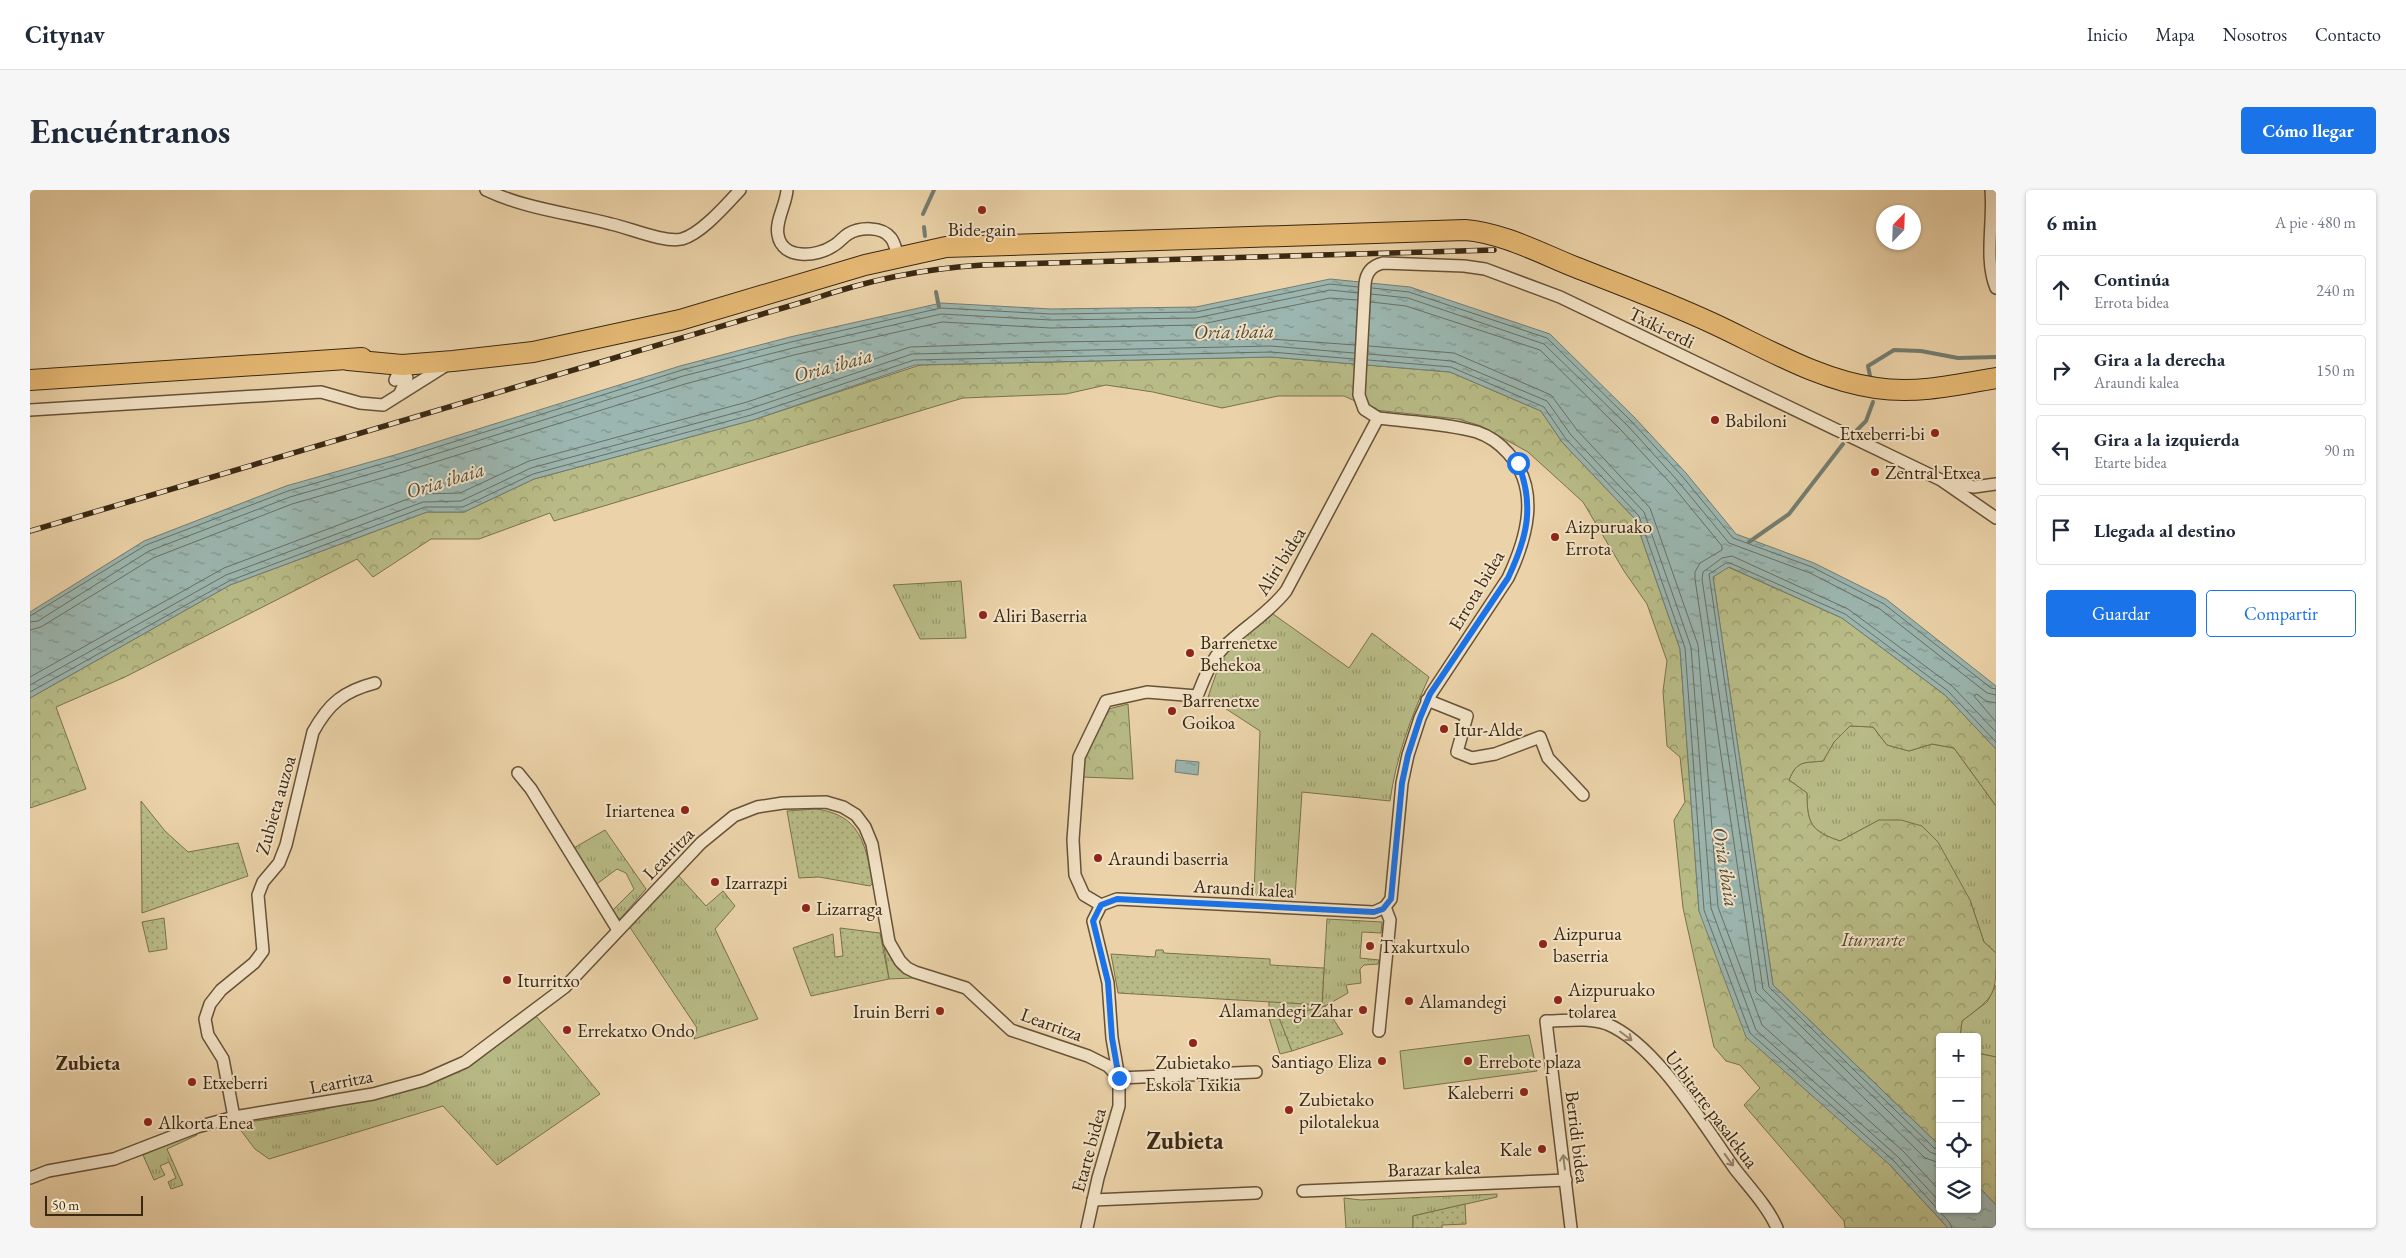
<!DOCTYPE html>
<html lang="es">
<meta charset="utf-8">
<style>
:root{--surface:#fff;--page:#f6f6f7;--text:#1f2937;--muted:#747a83;--line:#e0e1e3;--accent:#1a73e8}
body{margin:0;font-family:"EB Garamond",serif;background:var(--page);color:var(--text)}
.controls{position:absolute;right:15px;bottom:15px;display:grid;overflow:hidden;border-radius:5px;box-shadow:0 1px 4px #0004}
.controls button{width:45px;height:45px;display:grid;place-items:center;padding:0;border:0;border-bottom:1px solid var(--line);background:var(--surface);color:var(--text);font:25px sans-serif}
.compass{position:absolute;left:1846px;top:15px;width:45px;height:45px;border-radius:50%;background:var(--surface);box-shadow:0 1px 4px #0004;rotate:23deg}
.scale{position:absolute;left:15px;bottom:12px;width:98px;box-sizing:border-box;padding-left:5px;border:2px solid #3a2813;border-top:0;font-size:14px;line-height:18px;white-space:nowrap;color:#3a2813;-webkit-text-stroke:4px #f2e2c6;paint-order:stroke}
.stop{position:absolute;width:15px;height:15px;margin:-11px;border:4px solid #1a73e8;border-radius:50%;background:#fff}
.stop.end{background:#1a73e8;border-color:#fff;box-shadow:0 1px 5px #0008}
.list{margin:0;padding:0;list-style:none}
h2{display:flex;justify-content:space-between;align-items:center;height:65px;margin:0;padding:0 20px;font-size:21px}
h2 small{font-size:16px;font-weight:400;color:var(--muted)}
.list li{display:grid;grid-template-columns:32px 1fr auto;gap:15px;align-items:center;box-sizing:border-box;height:70px;margin:0 10px 10px;padding:0 10px;border:1px solid var(--line);border-radius:5px}
.list b{display:block;font-size:19px;white-space:nowrap}
.list p{margin:0;font-size:16px;white-space:nowrap;color:var(--muted)}
.list em{font-size:16px;font-style:normal;color:var(--muted)}
.actions{display:flex;gap:10px;padding:15px 20px}
.actions a{flex:1;padding:11px 0;border:1px solid var(--accent);border-radius:5px;text-align:center;font-size:18px;color:var(--accent)}
.actions .main{background:var(--accent);color:#fff}
.icon{flex:none;width:28px;height:28px;fill:none;stroke:currentColor;stroke-width:2;stroke-linecap:round;stroke-linejoin:round}
.map{position:relative;flex:none;width:1966px;height:1038px;overflow:hidden;border-radius:5px}
header{display:flex;align-items:center;gap:30px;box-sizing:border-box;height:70px;padding:0 25px;background:var(--surface);border-bottom:1px solid var(--line)}
header strong{font-size:24px}
nav{display:flex;gap:28px;margin-inline-start:auto;font-size:18px}
.intro{display:flex;align-items:center;justify-content:space-between;box-sizing:border-box;height:120px;padding:0 30px}
h1{margin:0;font-size:35px}
.button{padding:12px 22px;border-radius:5px;background:var(--accent);color:#fff;font-size:18px;font-weight:700}
main{display:flex;gap:30px;padding:0 30px}
aside{flex:1;background:var(--surface);border-radius:5px;box-shadow:0 1px 4px #0004}
.map>svg:first-child{display:block}
.grass{fill:url(#grass-tufts);stroke:#79724c}
.forest{fill:url(#forest-crowns);stroke:#79724c}
.park{fill:url(#park-dots);stroke:#79724c}
.pitch{fill:#b8bb86;stroke:#79724c}
.water{fill:url(#water-ripples);stroke:#747d71}
.lines{fill:none;stroke-linecap:round;stroke-linejoin:round}
.shore{stroke:#6a6f62;stroke-width:1}
.stream{stroke:#747d71;stroke-width:4}
.street-casing{stroke:#665238;stroke-width:14}
.highway-casing{stroke:#3a2813;stroke-width:22}
.street{stroke:#f2e2c6;stroke-width:11}
.highway{stroke:#e6b974;stroke-width:20}
.rail-casing{stroke:#3a2813;stroke-width:5.5}
.rail{stroke:#f2e2c6;stroke-width:4;stroke-dasharray:11;stroke-linecap:butt}
.oneway{stroke:#96856c}
.route{stroke:#1a73e8;stroke-width:6}
.poi-dot{fill:#8f2418;stroke:#f2e2c6;stroke-width:2}
.labels{text-anchor:middle;stroke-width:4;stroke-linejoin:round;paint-order:stroke}
.poi-label{font-size:19px;fill:#3a2813;stroke:#f2e2c6;text-anchor:start}
.street-label{font-size:19px;fill:#3a2813;stroke:#f2e2c6}
.park-label{font-size:19px;font-style:italic;fill:#53452a;stroke:#f2e2c6}
.water-label{font-size:20px;font-style:italic;fill:#524c3a;stroke:#f2e2c6}
.neighbourhood-label{font-size:20px;font-weight:bold;fill:#3a2813;stroke:#f2e2c6}
.district-label{font-size:24px;font-weight:bold;fill:#3a2813;stroke:#f2e2c6}
</style>
<header>
<strong>Citynav</strong>
<nav><a>Inicio</a><a>Mapa</a><a>Nosotros</a><a>Contacto</a></nav>
</header>
<div class="intro"><h1>Encuéntranos</h1><a class="button">Cómo llegar</a></div>
<main>
<div class="map">
<svg width="1966" height="1038" viewBox="0 0 1966 1038">
<defs>
<pattern id="grass-tufts" width="24" height="20" patternUnits="userSpaceOnUse" patternTransform="scale(1.25)"><rect width="24" height="20" fill="#b8bb86"/><path d="M3 7l-1-3M5 7V3M7 7l1-3M15 17l-1-3M17 17v-4M19 17l1-3" fill="none" stroke="#97986c"/></pattern>
<pattern id="forest-crowns" width="20" height="18" patternUnits="userSpaceOnUse" patternTransform="scale(1.25)"><rect width="20" height="18" fill="#b8bb86"/><path d="M2 6a3 3 0 1 1 6 0M12 15a3 3 0 1 1 6 0" fill="none" stroke="#97986c"/></pattern>
<pattern id="park-dots" width="8" height="8" patternUnits="userSpaceOnUse" patternTransform="scale(1.25)"><rect width="8" height="8" fill="#b8bb86"/><path d="M2 2h.1M6 6h.1" fill="none" stroke="#97986c" stroke-width="1.8" stroke-linecap="round"/></pattern>
<pattern id="water-ripples" width="26" height="14" patternUnits="userSpaceOnUse" patternTransform="scale(1.25)"><rect width="26" height="14" fill="#9bb6b0"/><path d="M2 4q2-2 4 0t4 0M15 11q2-2 4 0t4 0" fill="none" stroke="#7f948e"/></pattern>
</defs>
<rect width="100%" height="100%" fill="#ebd2a8"/>
<filter id="stains"><feTurbulence type="fractalNoise" baseFrequency=".004" numOctaves="4"/><feColorMatrix values="0 0 0 0 .2 0 0 0 0 .09 0 0 0 0 .02 0 0 0 .5 -.17"/></filter>
<radialGradient id="worn" r=".72"><stop offset=".6" stop-color="#630" stop-opacity="0"/><stop offset="1" stop-color="#630" stop-opacity=".3"/></radialGradient>
<g class="grass">
<polygon points="931,391 936,448 890,449 863,395"/>
<path d="M1243,424L1319,478L1342,443L1399,487C1381,527 1366,567 1360,611L1272,602L1265,707L1224,705L1230,541L1178,507L1193,464Z"/>
<path d="M1820,536L1843,537L1857,555L1879,561L1902,554L1924,558L1966,616V763L1954,752L1940,710L1849,630L1810,651C1781,641 1777,634 1777,603L1759,590C1767,570 1774,573 1793,571L1804,552Z"/>
<polygon points="575,640 616,699 590,729 585,726 583,720 604,699 596,683 587,679 564,696 542,659"/>
<polygon points="648,685 676,716 693,701 705,716 685,739 728,829 664,849 667,838 599,736"/>
<polygon points="1297,729 1352,732 1351,743 1332,742 1330,768 1349,770 1348,774 1334,775 1330,779 1331,793 1316,795 1318,803 1295,816 1250,829 1262,861 1250,864 1239,828 1239,811 1292,814"/>
<polygon points="854,756 868,779 883,788 859,789"/>
<polygon points="1966,795 1966,867 1947,863 1947,847 1930,847 1932,831 1957,812"/>
<polygon points="506,826 570,904 467,975 413,916 239,969 225,959 206,934 278,923 375,900 405,891 441,876"/>
<polygon points="166,942 167,945 137,959 153,995 141,999 138,992 146,988 139,972 130,976 135,985 124,990 113,965"/>
<polygon points="1467,1004 1467,1007 1383,1026 1383,1038 1316,1038 1314,1008 1331,1010"/>
</g>
<g class="forest">
<polygon points="1241,167 1420,182 1511,221 1532,252 1605,329 1650,459 1669,721 1860,975 1918,1038 1815,1038 1814,1031 1714,915 1730,898 1710,875 1696,871 1684,857 1653,718 1644,630 1655,612 1650,567 1637,556 1633,501 1637,471 1617,414 1594,381 1553,312 1498,262 1451,236 1428,229 1345,220 1314,206 1248,206 1192,218 1123,202 1076,195 1036,204 933,208 524,331 520,323 449,349 401,349 343,387 327,369 95,487 26,517 56,599 0,618 0,508 200,395 397,322 434,322 504,289 723,230 890,175"/>
<path d="M1698,377L1812,428L1915,505L1966,559V616L1924,558L1902,554L1879,561L1857,555L1843,537L1820,536L1804,552L1793,571C1774,573 1767,570 1759,590L1777,603C1777,634 1781,641 1810,651L1849,630H1871L1892,636L1908,652L1940,710L1954,752L1966,763C1966,806 1966,805 1932,831L1930,847H1910V956L1743,795L1683,387Z"/>
<polygon points="1098,514 1103,589 1052,587 1053,562 1075,520"/>
<polygon points="1947,863 1966,867 1966,1015 1947,995"/>
</g>
<g class="park">
<polygon points="111,611 135,641 158,662 208,653 218,686 112,723"/>
<path d="M786,619C831,625 835,654 843,693L840,696L789,687L769,688L757,621Z"/>
<polygon points="134,728 137,759 119,762 112,732"/>
<polygon points="810,738 850,743 859,789 781,806 763,758 803,744 805,767 813,766"/>
<polygon points="1126,760 1133,760 1134,763 1240,769 1240,775 1294,778 1292,815 1088,803 1081,764 1125,767"/>
<polygon points="1295,816 1313,844 1262,861 1249,828"/>
<polygon points="1435,1014 1436,1034 1412,1035 1412,1038 1383,1038 1383,1026"/>
</g>
<polygon class="pitch" points="1499,845 1507,881 1374,899 1370,861"/>
<g class="water">
<polygon points="1300,89 1380,97 1520,144 1605,228 1656,283 1706,344 1784,373 1856,409 1966,496 1966,559 1915,505 1812,428 1699,377 1683,387 1743,795 1910,956 1910,1019 1947,1019 1947,995 1966,1015 1966,1038 1918,1038 1860,975 1716,847 1669,721 1650,459 1605,329 1532,252 1511,221 1420,182 1241,167 885,175 723,230 504,289 434,322 397,322 200,395 0,508 0,422 114,351 256,296 368,264 650,176 760,147 911,113 1021,119 1166,117"/>
<polygon points="1146,570 1169,572 1168,585 1145,582"/>
</g>
<g class="lines">
<g class="shore">
<polyline points="1342,98 1379,102 1517,148 1602,232 1652,286 1703,348 1782,377 1854,414 1961,498 1966,499"/>
<polyline points="1341,104 1378,108 1514,154 1598,236 1647,290 1699,353 1780,383 1850,419 1957,503 1966,505"/>
<polyline points="1341,112 1376,116 1510,160 1592,241 1642,295 1692,356 1692,360 1670,373 1665,382 1665,389 1726,802 1895,968 1910,973"/>
<polyline points="1339,156 1424,163 1521,205 1547,240 1620,318 1668,455 1688,717 1732,835 1873,961 1910,1001"/>
<polyline points="1338,164 1422,171 1517,211 1541,245 1614,322 1661,457 1681,718 1726,840 1868,967 1910,1012"/>
<polyline points="1338,170 1421,177 1514,217 1536,249 1609,326 1655,458 1674,720 1720,843 1864,971 1920,1033 1922,1038"/>
<polyline points="0,426 116,355 258,301 369,269 652,180 761,152 911,118 1021,124 1166,122 1300,94 1328,97"/>
<polyline points="0,432 8,431 119,361 260,307 371,275 653,186 763,158 911,124 1021,130 1166,128 1300,100 1328,103"/>
<polyline points="0,440 11,437 123,368 262,314 373,282 655,194 764,165 912,132 1021,138 1167,135 1300,108 1327,110"/>
<polyline points="0,487 194,378 391,304 430,303 499,271 717,212 880,157 1023,152 1241,149 1325,155"/>
<polyline points="0,495 196,385 393,312 431,311 501,278 719,219 882,164 1241,156 1324,163"/>
<polyline points="0,502 199,391 395,317 433,317 503,284 721,225 884,170 1241,162 1324,169"/>
<polyline points="1966,513 1956,511 1947,504 1944,506 1966,532"/>
<polyline points="1910,959 1904,958 1739,797 1679,384 1696,373 1700,373 1815,424 1918,501 1966,552"/>
<polyline points="1910,966 1900,962 1733,799 1672,389 1673,382 1692,368 1702,366 1818,419 1922,496 1966,542"/>
</g>
<g class="stream">
<polyline points="893,24 904,0"/>
<polyline points="894,37 895,46"/>
<polyline points="906,102 909,117"/>
<polyline points="1840,186 1838,176 1864,160 1891,161 1928,168 1966,167"/>
<polyline points="1827,240 1836,231 1843,212"/>
<polyline points="1719,352 1759,324 1813,254"/>
</g>
<defs>
<g id="street">
<path d="M456,0C496,19 539,23 581,34C600,38 634,53 652,49C671,44 696,15 710,0"/>
<path d="M757,0C756,15 745,31 748,45C752,70 787,67 803,56C809,53 813,47 818,44C830,37 852,36 861,48C865,53 866,61 868,66"/>
<path d="M1961,0C1964,31 1954,69 1966,98"/>
<polyline points="365,190 372,175 377,188 370,203"/>
<polyline points="0,220 291,202 330,213 353,215 415,176"/>
<polyline points="1921,293 1944,297 1966,294"/>
<polyline points="1397,510 1437,526 1427,562 1442,568 1465,564 1510,547 1518,568 1553,605"/>
<polyline points="488,583 501,599 588,740"/>
<path d="M1071,715L1054,705L1045,685L1043,650L1049,567L1076,511L1117,502L1167,506C1174,490 1180,471 1193,458C1213,438 1238,424 1256,401L1348,228"/>
<path d="M1349,841L1360,730L1355,717L1361,709L1372,593L1378,565L1390,528L1401,504L1478,388C1497,348 1511,299 1478,263C1470,254 1459,246 1447,242C1415,233 1380,232 1348,228L1334,219L1329,205L1335,94C1336,83 1341,76 1353,73L1434,76L1455,79L1530,107L1911,290L1966,328"/>
<path d="M204,927L193,869L178,845L175,829L180,814L191,800L224,773L233,761L228,705L233,692L249,673L256,655L283,542C299,513 314,501 345,493"/>
<polyline points="0,988 18,981 84,969 167,937 204,927 343,904 394,890 435,872 535,797 671,653 704,626 727,617 753,613 796,612 813,617 826,625 835,637 842,654 859,752 870,771 877,778 885,782 936,798 981,840 1058,866 1078,876 1089,888 1226,882"/>
<polyline points="1273,1001 1536,990"/>
<polyline points="1063,1010 1226,1003"/>
<polyline points="1057,1038 1068,988 1089,916 1089,888 1082,848 1078,793 1063,731 1071,715 1087,709 1344,722 1355,717"/>
<path d="M1541,1038L1516,831C1535,831 1558,827 1577,834C1626,854 1674,936 1705,979C1719,997 1738,1017 1747,1038"/>
</g>
<g id="highway">
<path d="M318,170L372,175L423,171L503,162L650,130L835,75L916,57L1435,40C1473,43 1510,63 1545,77C1591,95 1637,112 1682,133C1734,157 1788,190 1846,198C1887,204 1926,195 1966,188"/>
<polyline points="0,190 332,168"/>
</g>
</defs>
<use href="#street" class="street-casing"/>
<use href="#highway" class="highway-casing"/>
<use href="#street" class="street"/>
<use href="#highway" class="highway"/>
<defs>
<path id="rail" d="M0,341L780,110C839,90 891,79 953,75L1464,60"/>
</defs>
<use href="#rail" class="rail-casing"/>
<use href="#rail" class="rail"/>
</g>
<defs><path id="oneway-shaft" d="M-6 0H5M1.5-3L5.5 0L1.5 3" fill="none" stroke-width="1.6" stroke-linecap="round" stroke-linejoin="round" transform="scale(1.25)"/></defs>
<g class="oneway">
<use href="#oneway-shaft" transform="translate(1596 846) rotate(37)"/>
<use href="#oneway-shaft" transform="translate(1699 970) rotate(54)"/>
<use href="#oneway-shaft" transform="translate(1534 972) rotate(-97)"/>
</g>
<g class="lines">
<path class="route" d="M1089,888L1082,848L1078,792L1063,731L1071,715L1087,709L1344,722L1353,719L1361,709L1372,593L1378,565L1390,528L1400,504L1478,388C1497,348 1505,316 1488,273"/>
</g>
<g class="poi-dot">
<circle cx="952" cy="20" r="5"/>
<circle cx="1685" cy="230" r="5"/>
<circle cx="1905" cy="243" r="5"/>
<circle cx="1845" cy="282" r="5"/>
<circle cx="1525" cy="347" r="5"/>
<circle cx="953" cy="425" r="5"/>
<circle cx="1160" cy="463" r="5"/>
<circle cx="1142" cy="521" r="5"/>
<circle cx="1414" cy="539" r="5"/>
<circle cx="655" cy="620" r="5"/>
<circle cx="1068" cy="668" r="5"/>
<circle cx="685" cy="692" r="5"/>
<circle cx="776" cy="718" r="5"/>
<circle cx="1513" cy="754" r="5"/>
<circle cx="1340" cy="756" r="5"/>
<circle cx="477" cy="790" r="5"/>
<circle cx="1528" cy="810" r="5"/>
<circle cx="1379" cy="811" r="5"/>
<circle cx="1333" cy="820" r="5"/>
<circle cx="910" cy="821" r="5"/>
<circle cx="537" cy="840" r="5"/>
<circle cx="1163" cy="853" r="5"/>
<circle cx="1352" cy="871" r="5"/>
<circle cx="1438" cy="871" r="5"/>
<circle cx="162" cy="892" r="5"/>
<circle cx="1494" cy="902" r="5"/>
<circle cx="1259" cy="920" r="5"/>
<circle cx="118" cy="932" r="5"/>
<circle cx="1512" cy="959" r="5"/>
</g>
<g class="labels">
<g class="poi-label">
<text x="952" y="46" text-anchor="middle">Bide-gain</text>
<text x="1695" y="237">Babiloni</text>
<text x="1895" y="250" text-anchor="end">Etxeberri-bi</text>
<text x="1855" y="289">Zentral Etxea</text>
<text x="1535" y="343">Aizpuruako<tspan x="1535" dy="22">Errota</tspan></text>
<text x="963" y="432">Aliri Baserria</text>
<text x="1170" y="459">Barrenetxe<tspan x="1170" dy="22">Behekoa</tspan></text>
<text x="1152" y="517">Barrenetxe<tspan x="1152" dy="22">Goikoa</tspan></text>
<text x="1424" y="546">Itur-Alde</text>
<text x="645" y="627" text-anchor="end">Iriartenea</text>
<text x="1078" y="675">Araundi baserria</text>
<text x="695" y="699">Izarrazpi</text>
<text x="786" y="725">Lizarraga</text>
<text x="1523" y="750">Aizpurua<tspan x="1523" dy="22">baserria</tspan></text>
<text x="1350" y="763">Txakurtxulo</text>
<text x="487" y="797">Iturritxo</text>
<text x="1538" y="806">Aizpuruako<tspan x="1538" dy="22">tolarea</tspan></text>
<text x="1389" y="818">Alamandegi</text>
<text x="1323" y="827" text-anchor="end">Alamandegi Zahar</text>
<text x="900" y="828" text-anchor="end">Iruin Berri</text>
<text x="547" y="847">Errekatxo Ondo</text>
<text x="1342" y="878" text-anchor="end">Santiago Eliza</text>
<text x="1448" y="878">Errebote plaza</text>
<text x="1163" y="879" text-anchor="middle">Zubietako<tspan x="1163" dy="22">Eskola Txikia</tspan></text>
<text x="172" y="899">Etxeberri</text>
<text x="1484" y="909" text-anchor="end">Kaleberri</text>
<text x="1269" y="916">Zubietako<tspan x="1269" dy="22">pilotalekua</tspan></text>
<text x="128" y="939">Alkorta Enea</text>
<text x="1502" y="966" text-anchor="end">Kale</text>
</g>
<g class="street-label">
<text transform="translate(1632 137) rotate(26)" y="7">Txiki-erdi</text>
<text transform="translate(1250 371) rotate(-58)" y="7">Aliri bidea</text>
<text transform="translate(1446 400) rotate(-59)" y="7">Errota bidea</text>
<text transform="translate(245 615) rotate(-74)" y="7">Zubieta auzoa</text>
<text transform="translate(638 663) rotate(-46)" y="7">Learritza</text>
<text transform="translate(1214 698) rotate(3)" y="7">Araundi kalea</text>
<text transform="translate(1022 834) rotate(20)" y="7">Learritza</text>
<text transform="translate(311 891) rotate(-11)" y="7">Learritza</text>
<text transform="translate(1682 919) rotate(53)" y="7">Urbitarte pasalekua</text>
<text transform="translate(1548 947) rotate(83)" y="7">Berridi bidea</text>
<text transform="translate(1058 960) rotate(-75)" y="7">Etarte bidea</text>
<text transform="translate(1404 978) rotate(-2)" y="7">Barazar kalea</text>
</g>
<g class="park-label">
<text x="1843" y="756">Iturrarte</text>
</g>
<g class="water-label">
<text transform="translate(1204 141) rotate(-1)" y="7">Oria ibaia</text>
<text transform="translate(803 175) rotate(-15)" y="7">Oria ibaia</text>
<text transform="translate(415 290) rotate(-17)" y="7">Oria ibaia</text>
<text transform="translate(1696 677) rotate(81)" y="7">Oria ibaia</text>
</g>
<g class="neighbourhood-label">
<text x="58" y="880">Zubieta</text>
</g>
<g class="district-label">
<text x="1155" y="959">Zubieta</text>
</g>
</g>
<rect width="100%" height="100%" filter="url(#stains)"/>
<rect width="100%" height="100%" fill="url(#worn)"/>
</svg>
<div class="controls">
<button>+</button>
<button>−</button>
<button><svg class="icon" aria-label="locate" viewBox="0 0 24 24"><circle cx="12" cy="12" r="6"/><path d="M12 2v4M12 18v4M2 12h4M18 12h4"/></svg></button>
<button><svg class="icon" aria-label="layers" viewBox="0 0 24 24"><path d="M12 4l9 5-9 5-9-5zM3 14l9 5 9-5"/></svg></button>
</div>
<svg class="compass" viewBox="-18 -18 36 36"><path d="M0-13l5 13h-10z" fill="#e53935"/><path d="M0 13l5-13h-10z" fill="#747a83"/></svg>
<div class="scale">50 m</div>
<div class="stop" style="left:1488px;top:273px"></div>
<div class="stop end" style="left:1089px;top:888px"></div>
</div>
<aside>
<h2>6 min<small>A pie · 480 m</small></h2>
<ul class="list">
<li><svg class="icon" aria-label="ahead" viewBox="0 0 24 24"><path d="M12 20V5M6 11l6-6 6 6"/></svg><div><b>Continúa</b><p>Errota bidea</p></div><em>240 m</em></li>
<li><svg class="icon" aria-label="right" viewBox="0 0 24 24"><path d="M7 20v-9h11M14 6l5 5-5 5"/></svg><div><b>Gira a la derecha</b><p>Araundi kalea</p></div><em>150 m</em></li>
<li><svg class="icon" aria-label="left" viewBox="0 0 24 24"><path d="M17 20v-9H6M10 6l-5 5 5 5"/></svg><div><b>Gira a la izquierda</b><p>Etarte bidea</p></div><em>90 m</em></li>
<li><svg class="icon" aria-label="arrive" viewBox="0 0 24 24"><path d="M6 21V4h12l-3 4 3 4H6"/></svg><div><b>Llegada al destino</b></div></li>
</ul>
<div class="actions"><a class="main">Guardar</a><a>Compartir</a></div>
</aside>
</main>
